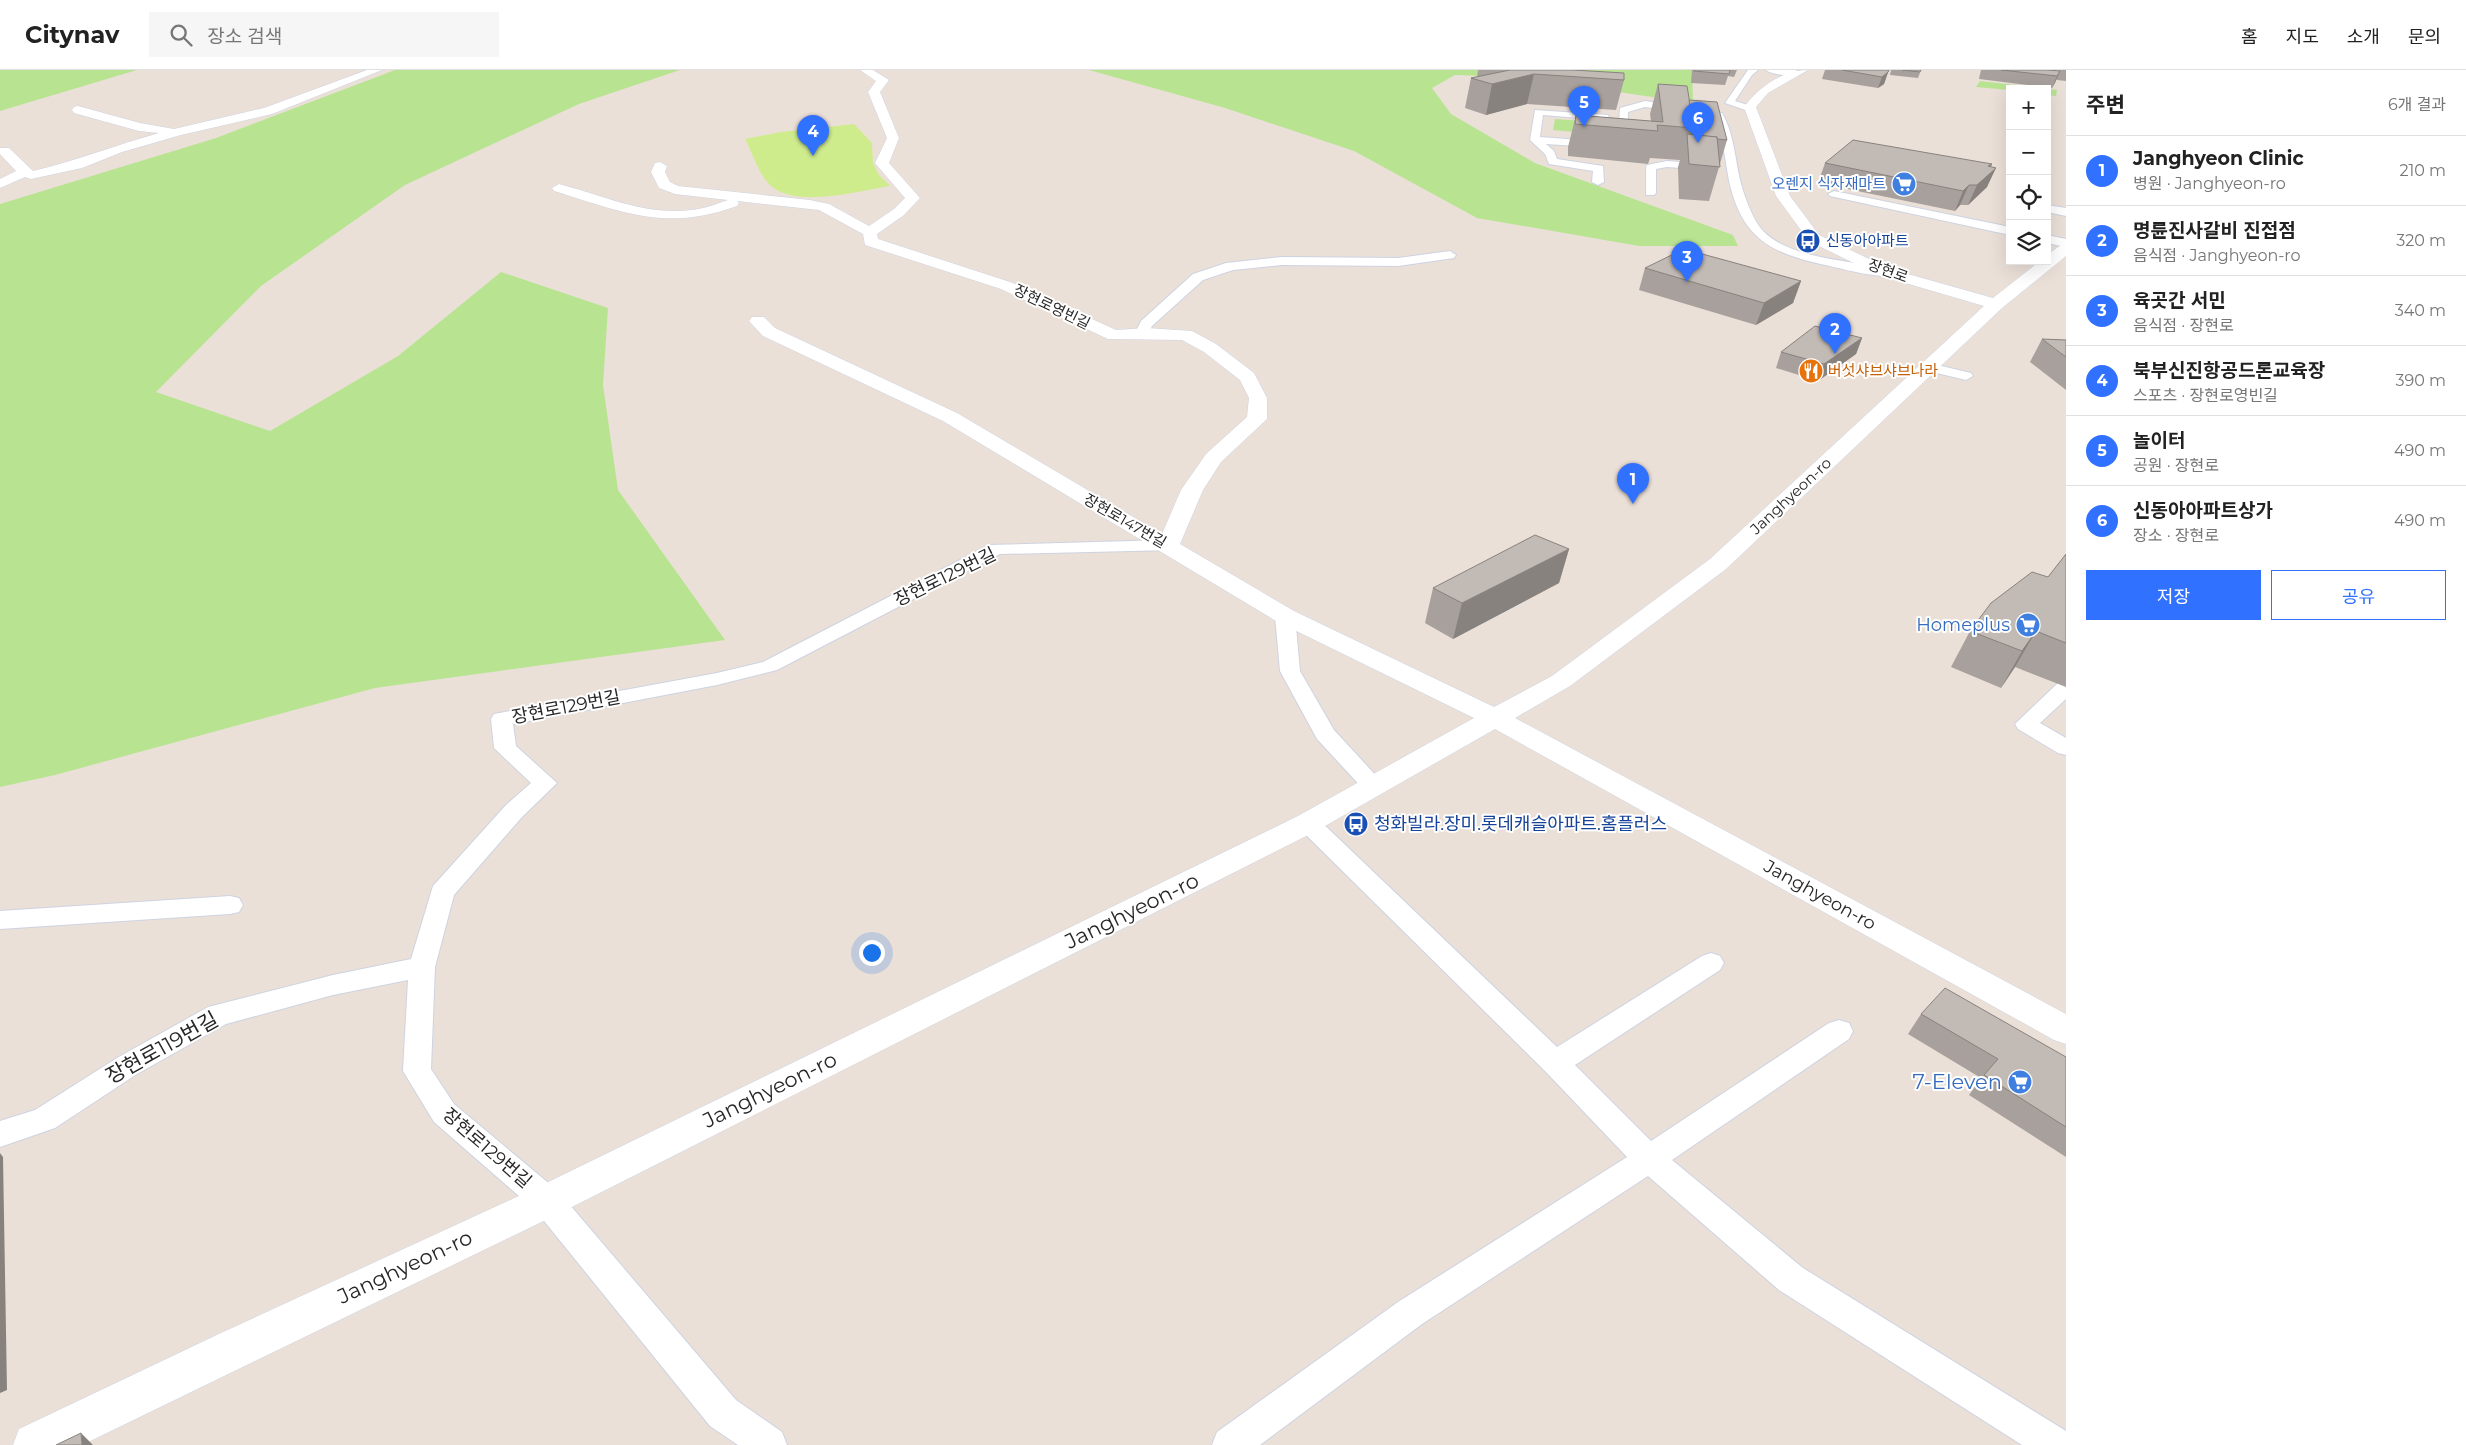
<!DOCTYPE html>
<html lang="ko">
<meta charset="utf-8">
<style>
:root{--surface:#fff;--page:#f6f6f6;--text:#222;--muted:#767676;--line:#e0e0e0;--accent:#3171ff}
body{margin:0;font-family:Montserrat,"Noto Sans KR",sans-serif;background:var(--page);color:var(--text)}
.controls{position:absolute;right:15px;top:15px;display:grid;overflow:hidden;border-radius:0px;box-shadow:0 5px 20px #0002}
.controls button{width:45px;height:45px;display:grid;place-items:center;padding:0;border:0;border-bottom:1px solid var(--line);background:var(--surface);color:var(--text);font:25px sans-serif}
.you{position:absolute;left:871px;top:882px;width:18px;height:18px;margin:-12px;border:4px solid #fff;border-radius:50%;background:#1a73e8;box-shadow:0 0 0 8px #1a73e833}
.badge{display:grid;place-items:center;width:32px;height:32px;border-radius:50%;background:var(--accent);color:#fff;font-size:16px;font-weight:700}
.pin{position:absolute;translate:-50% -41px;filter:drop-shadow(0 1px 2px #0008)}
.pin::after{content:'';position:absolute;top:26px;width:18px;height:15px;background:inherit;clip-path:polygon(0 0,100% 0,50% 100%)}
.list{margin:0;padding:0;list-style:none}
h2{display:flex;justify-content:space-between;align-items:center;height:65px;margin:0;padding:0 20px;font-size:21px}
h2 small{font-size:16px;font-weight:400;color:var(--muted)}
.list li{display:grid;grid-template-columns:32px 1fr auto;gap:15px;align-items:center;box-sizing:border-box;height:70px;padding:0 20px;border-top:1px solid var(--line)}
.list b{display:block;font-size:19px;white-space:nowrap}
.list p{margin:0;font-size:16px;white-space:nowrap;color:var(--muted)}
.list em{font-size:16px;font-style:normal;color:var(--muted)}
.actions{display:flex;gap:10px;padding:15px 20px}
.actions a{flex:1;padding:11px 0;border:1px solid var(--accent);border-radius:0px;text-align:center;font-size:18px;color:var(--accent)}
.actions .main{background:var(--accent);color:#fff}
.icon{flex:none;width:28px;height:28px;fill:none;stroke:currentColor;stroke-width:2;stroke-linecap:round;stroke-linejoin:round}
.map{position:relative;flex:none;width:2066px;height:1375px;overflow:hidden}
header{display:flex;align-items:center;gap:30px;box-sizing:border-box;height:70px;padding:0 25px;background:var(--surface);border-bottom:1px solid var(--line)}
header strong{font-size:24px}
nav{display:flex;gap:28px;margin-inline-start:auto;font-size:18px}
.search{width:350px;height:45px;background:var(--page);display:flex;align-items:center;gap:12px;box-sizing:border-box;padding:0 18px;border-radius:0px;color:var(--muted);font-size:19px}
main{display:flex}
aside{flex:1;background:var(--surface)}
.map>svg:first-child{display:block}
.green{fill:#b8e492}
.pitch{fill:#cfec8d}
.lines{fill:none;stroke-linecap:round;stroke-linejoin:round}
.service-casing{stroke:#cdd3e1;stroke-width:2}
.minor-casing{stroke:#cdd3e1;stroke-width:1}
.service{fill:#fff;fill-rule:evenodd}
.minor{fill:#fff;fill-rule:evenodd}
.wall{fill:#a7a09c}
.shaded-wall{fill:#88827f}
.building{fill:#c2bab5;stroke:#88827f}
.labels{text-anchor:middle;stroke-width:4;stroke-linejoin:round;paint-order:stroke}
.far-shop-label{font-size:15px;fill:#366cbe;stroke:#fff;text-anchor:end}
.far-transit-label{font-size:15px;fill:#164399;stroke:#fff;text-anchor:start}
.far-street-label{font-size:15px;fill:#272727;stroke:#fff}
.far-food-label{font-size:15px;fill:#c56008;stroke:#fff;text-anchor:start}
.street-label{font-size:18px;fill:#272727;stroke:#fff}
.shop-label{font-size:18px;fill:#366cbe;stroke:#fff;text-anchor:end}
.transit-label{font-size:18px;fill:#164399;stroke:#fff;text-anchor:start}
.near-street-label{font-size:21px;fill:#272727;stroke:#fff}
.near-shop-label{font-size:21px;fill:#366cbe;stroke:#fff;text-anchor:end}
</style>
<header>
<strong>Citynav</strong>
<div class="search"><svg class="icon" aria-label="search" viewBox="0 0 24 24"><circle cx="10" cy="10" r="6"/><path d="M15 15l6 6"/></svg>장소 검색</div>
<nav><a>홈</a><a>지도</a><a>소개</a><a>문의</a></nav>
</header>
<main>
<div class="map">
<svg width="2066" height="1375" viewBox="0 0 2066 1375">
<rect width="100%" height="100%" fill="#ebe0d8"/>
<g class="green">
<polygon points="0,0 137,0 0,41"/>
<polygon points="395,0 680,0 579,34 405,115 261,216 156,322 270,361 398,286 501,202 608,238 603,315 618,420 725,570 375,618 55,705 0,717 0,134 216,68"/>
<polygon points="1089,0 1692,0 1693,33 1515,7 1455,5 1432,18 1451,44 1535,93 1733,165 1738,176 1639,176 1477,148 1354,81 1225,38"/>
<polygon points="1980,11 2057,20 2056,26 2047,25 2047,19 2010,20 1976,17"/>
<polygon points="1555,49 1613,53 1616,66 1553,60"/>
</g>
<path class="pitch" d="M854,54L872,73L873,93L879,105L890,116C858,121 792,140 768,113C758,102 752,82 745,69L781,62Z"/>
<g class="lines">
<defs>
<g id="service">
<polygon points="1748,0 1758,0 1752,5 1735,31 1754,37 1756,39 1751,42 1725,33"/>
<path d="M1766,0H1795L1803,3C1796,8 1772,5 1766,0Z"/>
<path d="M1645,31L1722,43C1735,65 1735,93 1742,117C1746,131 1754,152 1764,162C1793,190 1852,190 1889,199L1890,202L1889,205C1874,208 1840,198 1825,195C1771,183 1742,169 1729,111C1725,89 1723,68 1715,47L1645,37L1628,42L1627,73L1594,77L1546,74L1554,81L1557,89L1603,96L1604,112L1598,115L1592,112L1593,101L1549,94L1545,84L1530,70L1535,40L1608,45L1609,47L1604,50L1543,45L1540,67L1594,71L1618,68L1620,38Z"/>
<polygon points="1667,91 1708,94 1713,97 1708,100 1667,97 1656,99 1656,123 1654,125 1646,125 1646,97 1647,95"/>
<polygon points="1834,121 2010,157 2010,165 1830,126 1828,124"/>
<polygon points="2047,135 2066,138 2066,146 2047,142"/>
<polygon points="2047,165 2066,169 2066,177 2047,173"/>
<polygon points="1450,181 1456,185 1454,188 1398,196 1282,195 1233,200 1203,210 1152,256 1147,266 1137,266 1135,263 1141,251 1193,204 1226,193 1282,187 1398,188"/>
<polygon points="1929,293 1971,303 1973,306 1966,310 1924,300 1922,297 1924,294"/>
<polygon points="1168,470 1174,472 1177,476 1174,480 1000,484 777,600 717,615 513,654 516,676 557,713 522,747 454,825 435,897 431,999 454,1034 558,1121 736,1330 782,1362 787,1375 738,1375 710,1356 536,1141 434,1052 403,1001 408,910 333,925 226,954 137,1004 55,1058 0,1077 0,1051 35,1040 117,988 208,937 333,905 411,889 433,816 506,735 531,713 494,678 491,649 494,644 717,603 763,592 989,475"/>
<polygon points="1285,540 1292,542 1295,546 1300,601 1334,660 1381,711 1385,716 1381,721 1373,724 1365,721 1317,669 1280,601 1275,546 1278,542"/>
<polygon points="2066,611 2066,629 2040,653 2066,668 2066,685 2058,683 2018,659 2015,654 2059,612"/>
<polygon points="1308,745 1316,747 1557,977 1702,886 1711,883 1720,886 1724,893 1720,900 1575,995 1651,1071 1829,953 1839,950 1849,953 1853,961 1849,969 1672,1090 1803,1198 2066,1361 2066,1375 2022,1375 1779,1220 1648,1106 1422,1254 1260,1375 1212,1375 1217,1362 1398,1232 1627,1087 1545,1001 1300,759 1296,753 1300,747"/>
<polygon points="230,826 239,828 243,835 239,842 230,844 0,859 0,841"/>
</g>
<g id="minor">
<path d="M367,0H382L272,44L181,65L122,82L82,98L31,109L25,107L0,118V109L16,101L0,84V78H9L33,101C76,91 116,75 159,63L139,61L74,43L72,40L74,37L78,36L140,53L174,59L264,38Z"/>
<path d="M860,0H873L889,10L880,22L899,68L889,93L920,128L904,145L877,164L878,169L1013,213L1116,260L1147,258L1192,261L1216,274L1254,303L1267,328V349L1221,392L1203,420L1180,474L1294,541L1494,637L1552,606L1710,489L1984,236L1878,205L1809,171L1776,126L1744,37C1759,17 1783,0 1808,0L1768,23L1756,37L1790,126L1819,165L1890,199L1993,228L2040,191H2047V185L2061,175L2066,173V186L2002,238L1726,499L1570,616L1515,648L2066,944V974L2054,970L1495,659L1318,760L560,1143L82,1375H13L19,1359L221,1263L534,1119L1298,746L1474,648L1276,551L943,351L763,266L749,251L752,247H764L775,258L957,343L1162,464L1181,420L1206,384L1247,347L1249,328L1240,310L1204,282L1182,270L1108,269L1001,219L865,175L863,164L819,140L737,131L739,133L737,136C665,162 623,142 554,121L552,118L559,114C602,125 645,146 691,140C704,139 716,134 728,130L675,124L659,118L651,102L655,93L660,92L667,96L665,102L670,112L678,116L810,130L829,134L869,156L894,139L905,128L875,93L887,68L868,22L876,11Z"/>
</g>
</defs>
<use href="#service" class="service-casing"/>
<use href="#minor" class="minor-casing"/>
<use href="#service" class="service"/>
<use href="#minor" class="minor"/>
</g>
<g class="wall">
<polygon points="1478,0 1573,0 1624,10 1616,40 1527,34 1486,45 1465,38 1471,8 1477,7"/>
<polygon points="1692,0 1737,0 1734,7 1728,6 1725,15 1691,13"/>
<polygon points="1825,0 1889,0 1884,14 1878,18 1822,9"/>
<polygon points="1891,0 1921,0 1918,8 1890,5"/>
<polygon points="1981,0 2056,0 2055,1 2058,1 2059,0 2066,0 2066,11 2057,10 2057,8 2052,18 1979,9 1980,4"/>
<polygon points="1658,14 1689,30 1727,70 1709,131 1679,129 1678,97 1680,90 1650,88 1648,94 1568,86 1568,77 1576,45 1651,51 1650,44"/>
<polygon points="1825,93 1991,97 1987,117 1968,135 1960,135 1955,141 1818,113"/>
<polygon points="1645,198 1801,211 1793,233 1756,255 1639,220"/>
<polygon points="1862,268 1856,284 1818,311 1776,298 1781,282"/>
<polygon points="2042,269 2066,270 2066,320 2030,292"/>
<polygon points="1569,479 1559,513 1453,569 1425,553 1433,518"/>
<polygon points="2066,484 2066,617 2015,597 2001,618 1951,597 1970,561 2048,507"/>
<polygon points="1921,944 2066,987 2066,1087 1969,1025 1981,1008 1908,964"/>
</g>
<g class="shaded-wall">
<polygon points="2060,1 2055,13 2052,18 2057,6"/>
<polygon points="1888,2 1884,14 1878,18 1882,7"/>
<polygon points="1534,4 1527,34 1486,45 1492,14"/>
<polygon points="1992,94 1987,106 1996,98 1987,117 1968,135 1977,115 1988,96"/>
<polygon points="1969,115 1960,135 1955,141 1963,121"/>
<polygon points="1801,211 1793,233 1756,255 1764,233"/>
<polygon points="1862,268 1856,284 1818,311 1824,294"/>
<polygon points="1569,479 1559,513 1453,569 1462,533"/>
<polygon points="2036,561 2015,597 2001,618 2022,581"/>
<polygon points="0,1083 3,1087 7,1320 0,1323"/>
<polygon points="81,1363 93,1375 82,1375"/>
</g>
<g class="building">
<polygon points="1510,0 1573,0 1624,3 1624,10 1534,4 1492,14 1471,8"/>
<polygon points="1694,0 1730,0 1729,4 1694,1"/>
<polygon points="1842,0 1889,0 1888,2 1882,7"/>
<polygon points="1902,0 1921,0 1920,2"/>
<polygon points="2001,0 2048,0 2060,1 2057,6"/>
<polygon points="1658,14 1687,16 1694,58 1657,55 1658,61 1575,54 1576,45 1663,52"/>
<polygon points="1689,30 1717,32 1727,70 1717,69 1717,67 1692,65 1694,58"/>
<polygon points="1687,64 1717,67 1720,97 1689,94"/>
<polygon points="1853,70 1992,94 1988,96 1996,98 1977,115 1969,115 1963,121 1825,93"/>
<polygon points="1684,179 1801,211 1764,233 1645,198"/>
<polygon points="1815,256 1862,268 1824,294 1781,282"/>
<polygon points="2042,269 2066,270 2066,287"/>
<polygon points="1535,465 1569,479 1462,533 1433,518"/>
<polygon points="2066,484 2066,573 2036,561 2022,581 1970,561 1991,533 2032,502 2048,507"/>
<polygon points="1945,918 2066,987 2066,1057 1984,1005 1998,989 1921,944"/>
<polygon points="81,1363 82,1375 56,1375"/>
</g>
<defs>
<symbol id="supermarket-disc" viewBox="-11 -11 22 22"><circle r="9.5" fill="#3f7fe0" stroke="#fff"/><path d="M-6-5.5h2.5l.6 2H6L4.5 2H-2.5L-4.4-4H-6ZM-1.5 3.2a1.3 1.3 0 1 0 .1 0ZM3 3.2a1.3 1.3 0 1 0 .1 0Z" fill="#fff"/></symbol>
<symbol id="bus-disc" viewBox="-11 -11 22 22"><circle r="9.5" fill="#1a4fb4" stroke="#fff"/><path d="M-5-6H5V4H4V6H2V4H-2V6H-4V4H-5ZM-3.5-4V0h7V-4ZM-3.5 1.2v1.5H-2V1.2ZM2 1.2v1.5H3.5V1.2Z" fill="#fff"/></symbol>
<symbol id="restaurant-disc" viewBox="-11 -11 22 22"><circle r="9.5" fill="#e8710a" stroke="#fff"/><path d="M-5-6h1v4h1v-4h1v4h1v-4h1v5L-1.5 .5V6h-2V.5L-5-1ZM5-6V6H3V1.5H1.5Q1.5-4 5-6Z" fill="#fff"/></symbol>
</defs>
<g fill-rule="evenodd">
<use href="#supermarket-disc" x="1890" y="100" width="28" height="28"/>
<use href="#bus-disc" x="1794" y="157" width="28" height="28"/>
<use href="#restaurant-disc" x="1797" y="287" width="28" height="28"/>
<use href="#supermarket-disc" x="2014" y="541" width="28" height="28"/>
<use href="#bus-disc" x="1342" y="740" width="28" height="28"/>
<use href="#supermarket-disc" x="2006" y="998" width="28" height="28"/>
</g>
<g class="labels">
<g class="far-shop-label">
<text x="1886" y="119">오렌지 식자재마트</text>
</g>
<g class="far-transit-label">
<text x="1826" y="176">신동아아파트</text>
</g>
<g class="far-street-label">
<text transform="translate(1888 201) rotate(20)" y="5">장현로</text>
<text transform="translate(1052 237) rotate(26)" y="5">장현로영빈길</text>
<text transform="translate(1791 426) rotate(-43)" y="5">Janghyeon-ro</text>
<text transform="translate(1125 451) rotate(30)" y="5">장현로147번길</text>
</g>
<g class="far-food-label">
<text x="1828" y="306">버섯샤브샤브나라</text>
</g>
<g class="street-label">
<text transform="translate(945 507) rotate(-26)" y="6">장현로129번길</text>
<text transform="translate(566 637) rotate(-11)" y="6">장현로129번길</text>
<text transform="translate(1820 825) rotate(29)" y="6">Janghyeon-ro</text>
<text transform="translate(487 1078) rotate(41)" y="6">장현로129번길</text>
</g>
<g class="shop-label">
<text x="2010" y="561">Homeplus</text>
</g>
<g class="transit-label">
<text x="1374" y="760">청화빌라.장미.롯데캐슬아파트.홈플러스</text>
</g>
<g class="near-street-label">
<text transform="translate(1132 841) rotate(-26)" y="7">Janghyeon-ro</text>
<text transform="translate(162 978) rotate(-29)" y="7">장현로119번길</text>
<text transform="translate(770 1020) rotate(-26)" y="7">Janghyeon-ro</text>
<text transform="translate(405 1197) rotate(-25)" y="7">Janghyeon-ro</text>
</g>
<g class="near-shop-label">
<text x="2002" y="1019">7-Eleven</text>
</g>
</g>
</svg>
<div class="controls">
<button>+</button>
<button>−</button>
<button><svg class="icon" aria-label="locate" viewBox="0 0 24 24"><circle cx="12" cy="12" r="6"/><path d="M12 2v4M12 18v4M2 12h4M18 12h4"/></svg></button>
<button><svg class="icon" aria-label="layers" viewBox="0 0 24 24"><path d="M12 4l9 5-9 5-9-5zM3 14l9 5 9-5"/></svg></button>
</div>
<div class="you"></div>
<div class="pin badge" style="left:1633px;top:434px">1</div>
<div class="pin badge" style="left:1835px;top:284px">2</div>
<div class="pin badge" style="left:1687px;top:212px">3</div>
<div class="pin badge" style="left:813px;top:86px">4</div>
<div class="pin badge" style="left:1584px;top:57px">5</div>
<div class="pin badge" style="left:1698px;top:73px">6</div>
</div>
<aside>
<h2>주변<small>6개 결과</small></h2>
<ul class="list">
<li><span class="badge">1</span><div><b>Janghyeon Clinic</b><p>병원 · Janghyeon-ro</p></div><em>210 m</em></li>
<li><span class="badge">2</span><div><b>명륜진사갈비 진접점</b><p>음식점 · Janghyeon-ro</p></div><em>320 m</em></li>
<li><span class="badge">3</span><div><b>육곳간 서민</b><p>음식점 · 장현로</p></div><em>340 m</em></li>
<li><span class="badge">4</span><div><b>북부신진항공드론교육장</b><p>스포츠 · 장현로영빈길</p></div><em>390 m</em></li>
<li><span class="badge">5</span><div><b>놀이터</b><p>공원 · 장현로</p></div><em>490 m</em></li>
<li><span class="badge">6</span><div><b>신동아아파트상가</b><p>장소 · 장현로</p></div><em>490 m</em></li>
</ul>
<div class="actions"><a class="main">저장</a><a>공유</a></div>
</aside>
</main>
